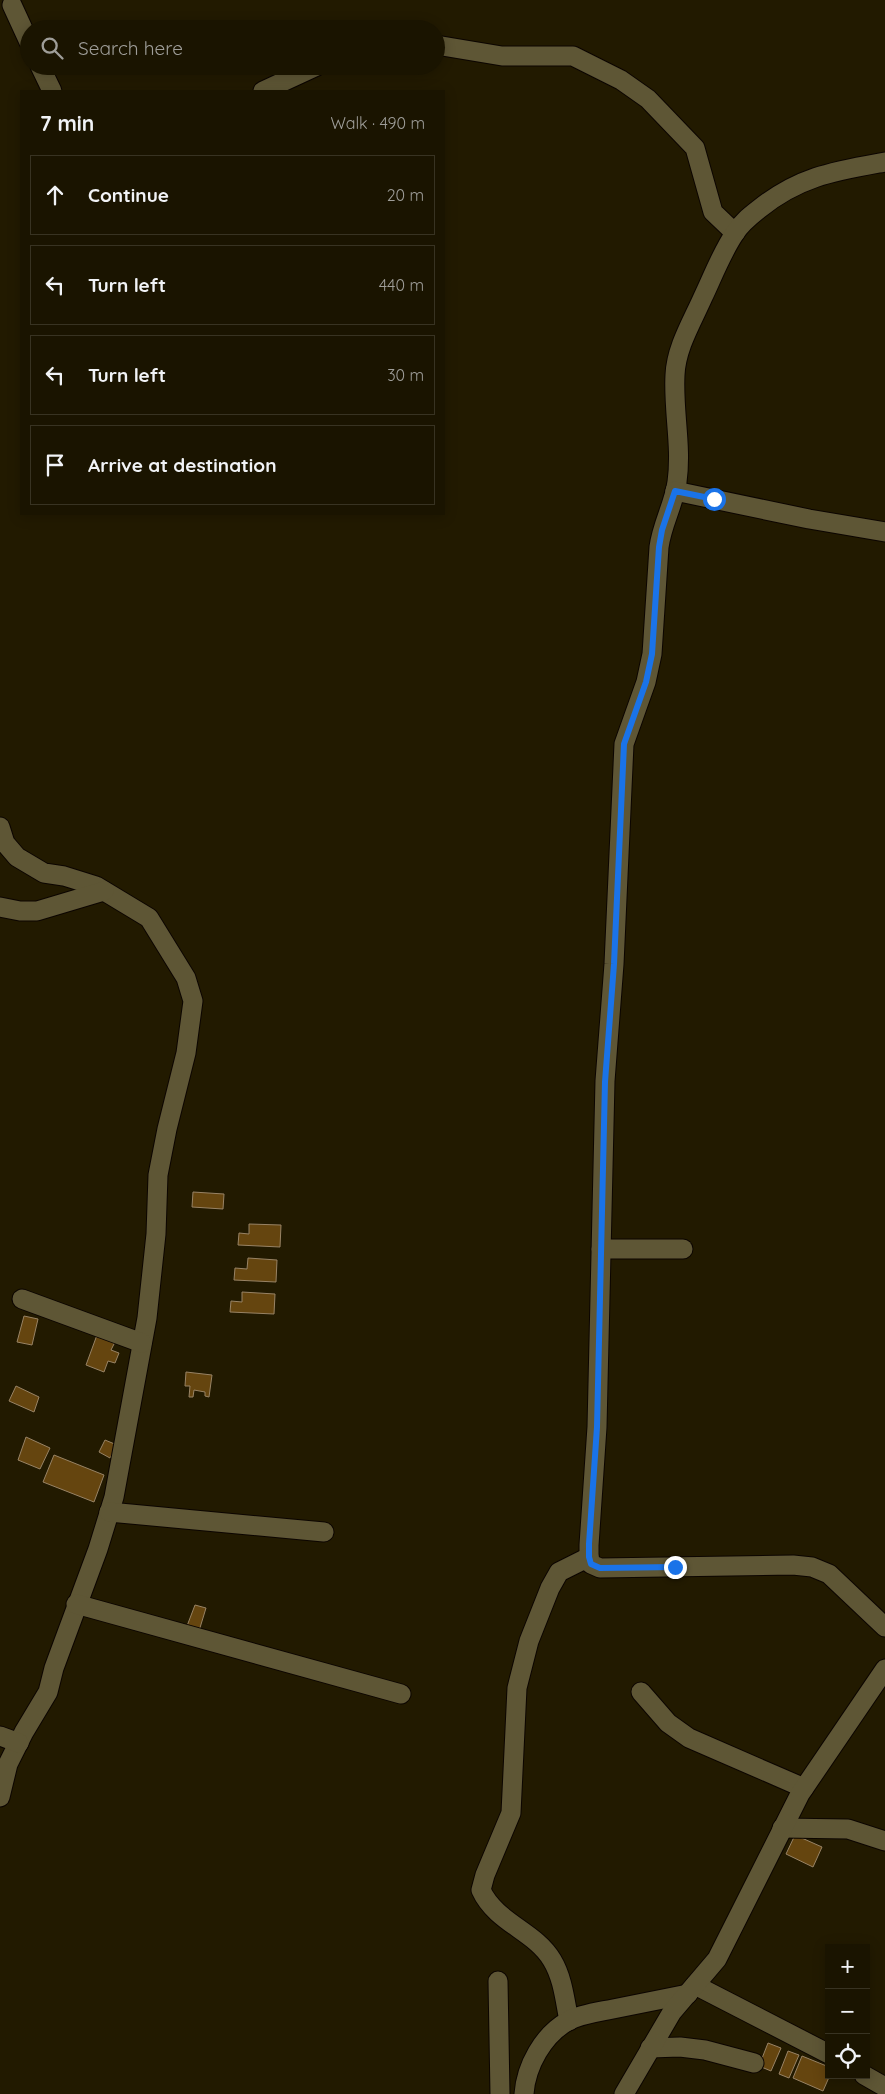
<!DOCTYPE html>
<meta charset="utf-8">
<style>
:root{--surface:#1a1400;--page:#27210f;--text:#f1f3f6;--muted:#9f9e99;--line:#383322}
body{margin:0;font-family:Quicksand,sans-serif;background:var(--page);color:var(--text)}
.controls{position:absolute;right:15px;bottom:15px;display:grid;overflow:hidden;border-radius:0px;box-shadow:0 2px 12px #0003}
.controls button{width:45px;height:45px;display:grid;place-items:center;padding:0;border:0;border-bottom:1px solid var(--line);background:var(--surface);color:var(--text);font:25px sans-serif}
.stop{position:absolute;width:15px;height:15px;margin:-11px;border:4px solid #1a73e8;border-radius:50%;background:#fff}
.stop.end{background:#1a73e8;border-color:#fff;box-shadow:0 1px 5px #0008}
.list{margin:0;padding:0;list-style:none}
h2{display:flex;justify-content:space-between;align-items:center;height:65px;margin:0;padding:0 20px;font-size:21px}
h2 small{font-size:16px;font-weight:400;color:var(--muted)}
.list li{display:grid;grid-template-columns:32px 1fr auto;gap:15px;align-items:center;box-sizing:border-box;height:80px;margin:0 10px 10px;padding:0 10px;border:1px solid var(--line);border-radius:0px}
.list b{display:block;font-size:19px;white-space:nowrap}
.list em{font-size:16px;font-style:normal;color:var(--muted)}
.icon{flex:none;width:28px;height:28px;fill:none;stroke:currentColor;stroke-width:2;stroke-linecap:round;stroke-linejoin:round}
.map{position:relative;flex:none;width:885px;height:2094px;overflow:hidden}
.search{position:absolute;background:var(--surface);box-shadow:0 2px 12px #0003;left:20px;top:20px;width:425px;height:55px;display:flex;align-items:center;gap:12px;box-sizing:border-box;padding:0 18px;border-radius:28px;color:var(--muted);font-size:19px}
.panel{position:absolute;background:var(--surface);box-shadow:0 2px 12px #0003;left:20px;top:90px;width:425px;height:425px;border-radius:0px}
.map>svg:first-child{display:block}
.building{fill:#65450f;stroke:#988365}
.lines{fill:none;stroke-linecap:round;stroke-linejoin:round}
.minor-casing{stroke:#0c0500;stroke-width:21}
.minor{stroke:#5e5635;stroke-width:19}
.route{stroke:#1a73e8;stroke-width:6}
</style>
<div class="map">
<svg width="885" height="2094" viewBox="0 0 885 2094">
<rect width="100%" height="100%" fill="#221a00"/>
<g class="building">
<polygon points="193,1192 224,1194 223,1209 192,1207"/>
<polygon points="249,1224 281,1225 280,1247 238,1245 239,1233 249,1234"/>
<polygon points="248,1258 277,1260 276,1282 234,1280 235,1268 247,1269"/>
<polygon points="242,1292 275,1294 274,1314 230,1312 231,1301 242,1302"/>
<polygon points="24,1316 38,1319 32,1345 17,1342"/>
<polygon points="97,1335 115,1342 111,1350 119,1353 115,1363 108,1361 104,1372 86,1365"/>
<polygon points="186,1372 212,1375 209,1397 205,1396 205,1392 194,1390 193,1397 189,1397 190,1386 185,1386"/>
<polygon points="16,1386 39,1397 34,1412 9,1401"/>
<polygon points="26,1437 50,1448 40,1469 18,1460"/>
<polygon points="105,1440 117,1445 110,1458 99,1452"/>
<polygon points="54,1455 104,1475 94,1502 43,1482"/>
<polygon points="195,1605 206,1608 199,1631 187,1626"/>
<polygon points="795,1835 822,1847 813,1867 786,1854"/>
<polygon points="768,2043 781,2048 771,2071 759,2066"/>
<polygon points="788,2051 799,2055 789,2078 779,2074"/>
<polygon points="802,2056 829,2067 830,2075 823,2091 793,2078"/>
</g>
<g class="lines">
<defs>
<g id="minor">
<polyline points="12,5 29,42"/>
<polyline points="436,45 502,56 573,56 621,80 648,99 695,148 713,212 735,233"/>
<polyline points="40,66 52,91"/>
<polyline points="263,91 317,66"/>
<path d="M885,162C835,171 800,176 759,209C750,216 741,223 735,233C722,252 713,276 703,297C692,322 676,348 675,375C673,411 682,446 677,482C674,504 662,524 659,547L652,654L646,682L624,744L614,964L605,1081L597,1427L589,1545V1557L591,1564L600,1568L793,1565L812,1567L829,1574L885,1627"/>
<polyline points="675,491 809,519 885,532"/>
<polyline points="0,827 5,843 17,857 44,873 64,876 96,886 149,918 186,978 193,1001 186,1053 167,1129 158,1175 156,1234 147,1318 114,1497 98,1549 54,1668 48,1692 24,1732 8,1764 0,1797"/>
<polyline points="0,907 20,911 37,911 104,891"/>
<polyline points="601,1249 683,1249"/>
<polyline points="22,1299 142,1343"/>
<polyline points="109,1512 324,1532"/>
<polyline points="76,1604 401,1694"/>
<polyline points="641,1692 668,1723 689,1738 804,1788"/>
<polyline points="0,1736 19,1743"/>
<polyline points="782,1828 848,1829 885,1841"/>
<polyline points="498,1981 500,2094"/>
<polyline points="695,1985 829,2054"/>
<path d="M569,2021C565,2001 563,1978 552,1960C535,1931 496,1923 481,1890L485,1875L511,1813L517,1688L529,1641L550,1588L559,1572L589,1557"/>
<polyline points="650,2048 680,2047 705,2050 754,2063"/>
<polyline points="864,2075 885,2087"/>
<path d="M524,2094C526,2066 543,2035 568,2021C581,2014 598,2012 613,2009C638,2004 663,1999 688,1994"/>
<polyline points="624,2094 672,2012 717,1959 800,1794 885,1669"/>
</g>
</defs>
<use href="#minor" class="minor-casing"/>
<use href="#minor" class="minor"/>
</g>
<g class="lines">
<polyline class="route" points="675,1567 600,1568 591,1564 589,1557 589,1544 597,1427 605,1082 614,964 624,744 646,682 652,654 659,547 662,530 675,491 714,499"/>
</g>
</svg>
<div class="controls">
<button>+</button>
<button>−</button>
<button><svg class="icon" aria-label="locate" viewBox="0 0 24 24"><circle cx="12" cy="12" r="6"/><path d="M12 2v4M12 18v4M2 12h4M18 12h4"/></svg></button>
</div>
<div class="stop" style="left:714px;top:499px"></div>
<div class="stop end" style="left:675px;top:1567px"></div>
<div class="search"><svg class="icon" aria-label="search" viewBox="0 0 24 24"><circle cx="10" cy="10" r="6"/><path d="M15 15l6 6"/></svg>Search here</div>
<section class="panel">
<h2>7 min<small>Walk · 490 m</small></h2>
<ul class="list">
<li><svg class="icon" aria-label="ahead" viewBox="0 0 24 24"><path d="M12 20V5M6 11l6-6 6 6"/></svg><div><b>Continue</b></div><em>20 m</em></li>
<li><svg class="icon" aria-label="left" viewBox="0 0 24 24"><path d="M17 20v-9H6M10 6l-5 5 5 5"/></svg><div><b>Turn left</b></div><em>440 m</em></li>
<li><svg class="icon" aria-label="left" viewBox="0 0 24 24"><path d="M17 20v-9H6M10 6l-5 5 5 5"/></svg><div><b>Turn left</b></div><em>30 m</em></li>
<li><svg class="icon" aria-label="arrive" viewBox="0 0 24 24"><path d="M6 21V4h12l-3 4 3 4H6"/></svg><div><b>Arrive at destination</b></div></li>
</ul>
</section>
</div>
